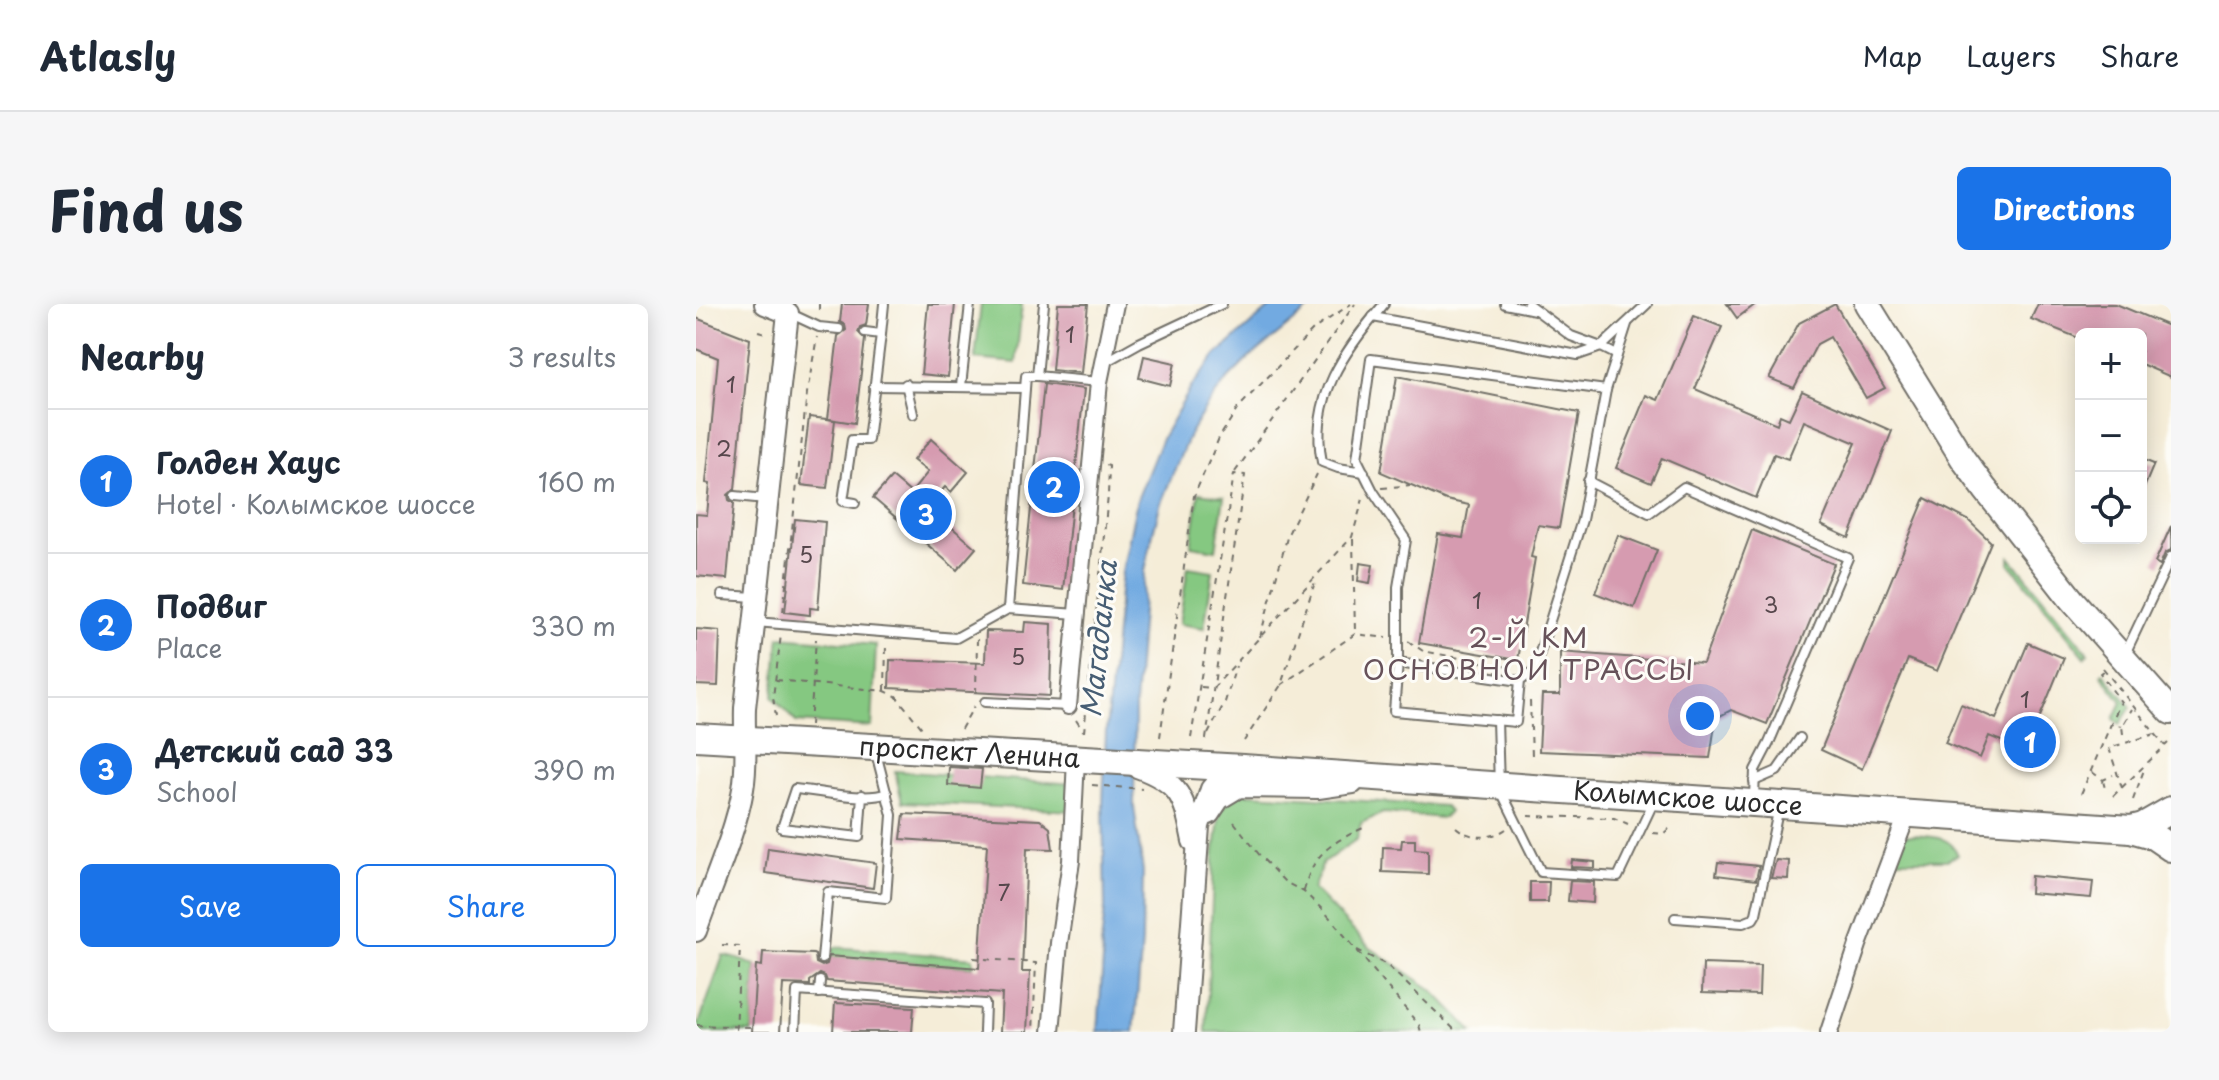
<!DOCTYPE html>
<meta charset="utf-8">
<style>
:root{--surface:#fff;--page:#f6f6f7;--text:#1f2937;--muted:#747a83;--line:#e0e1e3;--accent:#1a73e8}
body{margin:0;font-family:"Playpen Sans",sans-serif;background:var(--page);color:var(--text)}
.controls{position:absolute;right:24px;top:24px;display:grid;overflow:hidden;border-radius:12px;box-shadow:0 4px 20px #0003}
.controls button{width:72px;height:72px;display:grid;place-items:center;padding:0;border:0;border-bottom:2px solid var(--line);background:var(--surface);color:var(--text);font:40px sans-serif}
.you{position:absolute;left:1004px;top:412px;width:28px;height:28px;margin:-20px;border:6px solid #fff;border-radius:50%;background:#1a73e8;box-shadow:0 0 0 12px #1a73e833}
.badge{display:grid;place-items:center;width:52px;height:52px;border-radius:50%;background:var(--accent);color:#fff;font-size:26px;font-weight:700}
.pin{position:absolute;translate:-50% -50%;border:4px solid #fff;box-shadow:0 2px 8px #0006}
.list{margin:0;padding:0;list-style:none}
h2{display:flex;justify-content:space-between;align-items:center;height:104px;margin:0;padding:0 32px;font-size:34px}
h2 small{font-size:26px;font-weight:400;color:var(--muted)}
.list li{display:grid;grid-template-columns:52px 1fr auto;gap:24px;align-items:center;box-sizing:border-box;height:144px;padding:0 32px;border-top:2px solid var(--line)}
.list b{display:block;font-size:30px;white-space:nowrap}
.list p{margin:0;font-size:26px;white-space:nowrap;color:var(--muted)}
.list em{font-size:26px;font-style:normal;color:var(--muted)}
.actions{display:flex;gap:16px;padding:24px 32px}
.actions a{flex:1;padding:18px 0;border:2px solid var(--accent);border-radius:12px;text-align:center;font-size:28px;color:var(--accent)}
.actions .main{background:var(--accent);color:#fff}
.icon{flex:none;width:44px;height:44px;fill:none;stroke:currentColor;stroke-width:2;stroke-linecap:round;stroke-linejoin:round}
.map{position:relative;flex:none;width:1475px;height:728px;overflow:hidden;border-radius:12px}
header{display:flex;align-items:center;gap:48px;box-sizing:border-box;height:112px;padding:0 40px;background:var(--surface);border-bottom:2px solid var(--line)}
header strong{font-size:38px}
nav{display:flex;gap:44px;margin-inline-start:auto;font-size:28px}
.intro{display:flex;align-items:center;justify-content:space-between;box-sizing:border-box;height:192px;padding:0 48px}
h1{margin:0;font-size:56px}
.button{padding:20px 36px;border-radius:12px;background:var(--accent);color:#fff;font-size:28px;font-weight:700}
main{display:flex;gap:48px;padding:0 48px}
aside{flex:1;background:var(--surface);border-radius:12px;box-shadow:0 4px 20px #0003}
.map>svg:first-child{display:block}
.green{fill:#85c881;stroke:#587a56;stroke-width:2}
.water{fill:#72aae1;stroke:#4e6a86;stroke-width:2}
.building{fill:#d69bb0}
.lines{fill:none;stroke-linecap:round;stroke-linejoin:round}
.service-casing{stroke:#726f68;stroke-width:12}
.minor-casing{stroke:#726f68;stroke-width:20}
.tertiary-casing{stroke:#726f68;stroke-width:24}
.secondary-casing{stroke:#726f68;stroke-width:28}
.primary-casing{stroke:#726f68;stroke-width:30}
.path{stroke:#726f68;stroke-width:2;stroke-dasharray:6 6;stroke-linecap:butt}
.service{stroke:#fff;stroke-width:8}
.minor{stroke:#fff;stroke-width:16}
.tertiary{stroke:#fff;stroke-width:20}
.secondary{stroke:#fff;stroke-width:24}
.primary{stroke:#fff;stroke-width:26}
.labels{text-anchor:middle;stroke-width:6;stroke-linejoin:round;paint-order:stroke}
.number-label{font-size:22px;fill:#56474c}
.street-label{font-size:26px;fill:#2b2b2b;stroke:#fdfcf7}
.neighbourhood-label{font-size:28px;letter-spacing:2px;fill:#67525a;stroke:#fdfcf7}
.water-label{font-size:28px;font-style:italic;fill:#475e74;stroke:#fdfcf7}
</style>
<header>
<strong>Atlasly</strong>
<nav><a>Map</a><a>Layers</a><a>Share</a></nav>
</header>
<div class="intro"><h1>Find us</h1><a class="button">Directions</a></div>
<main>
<aside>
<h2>Nearby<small>3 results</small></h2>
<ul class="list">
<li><span class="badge">1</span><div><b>Голден Хаус</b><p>Hotel · Колымское шоссе</p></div><em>160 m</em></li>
<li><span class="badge">2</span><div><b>Подвиг</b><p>Place</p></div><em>330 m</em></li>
<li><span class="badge">3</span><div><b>Детский сад 33</b><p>School</p></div><em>390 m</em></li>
</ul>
<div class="actions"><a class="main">Save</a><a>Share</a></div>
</aside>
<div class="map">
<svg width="1475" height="728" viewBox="0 0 1475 728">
<rect width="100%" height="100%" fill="#fdfcf7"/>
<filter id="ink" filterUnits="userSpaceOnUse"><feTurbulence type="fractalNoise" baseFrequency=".0125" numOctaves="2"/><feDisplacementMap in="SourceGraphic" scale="16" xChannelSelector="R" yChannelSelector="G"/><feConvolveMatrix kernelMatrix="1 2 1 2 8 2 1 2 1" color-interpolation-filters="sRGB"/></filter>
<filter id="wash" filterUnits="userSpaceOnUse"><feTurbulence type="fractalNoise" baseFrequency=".006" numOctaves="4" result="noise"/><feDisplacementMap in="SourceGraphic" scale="32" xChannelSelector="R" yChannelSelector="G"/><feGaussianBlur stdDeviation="1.8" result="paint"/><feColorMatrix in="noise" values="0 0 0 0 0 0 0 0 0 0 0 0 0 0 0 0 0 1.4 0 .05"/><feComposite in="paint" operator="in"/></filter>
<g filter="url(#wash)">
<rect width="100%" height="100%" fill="#f5edd8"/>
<g class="green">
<polygon points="285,0 326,0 320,59 279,55"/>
<polygon points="503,189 528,193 520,246 495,242"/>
<polygon points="1314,253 1392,349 1389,353 1314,260"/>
<polygon points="492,263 517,267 508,324 483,320"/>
<polygon points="83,333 180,341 176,423 100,418 77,393"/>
<polygon points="1407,368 1435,403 1424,420 1418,415 1426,398 1405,370"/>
<polygon points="199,467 379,480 377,507 206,498"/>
<polygon points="541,489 749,502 753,508 748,514 687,509 665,519 661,535 627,559 617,585 673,643 735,685 777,728 510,728 518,553 524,507"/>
<path d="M1218,531C1237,533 1254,531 1262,551L1251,556H1200L1197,532Z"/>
<polygon points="137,643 277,654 277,663 136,653"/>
<path d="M27,652C40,652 48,659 60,661L56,728H0Z"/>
</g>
<polygon class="water" points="578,0 619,0 552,55 530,77 510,103 493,131 464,201 456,233 449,267 439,401 438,503 447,567 446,638 438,728 402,728 407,655 405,640 409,604 407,499 410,427 426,268 441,196 466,134 496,82 520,51"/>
<g id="blocks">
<g class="building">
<polygon points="146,0 173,0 170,21 164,23 162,28 169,35 159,119 132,115 142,32 150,26 149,21 144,18"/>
<polygon points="232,0 259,0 252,73 225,70"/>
<polygon points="362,0 392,0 385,69 356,66"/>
<polygon points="1031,0 1060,0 1041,14"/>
<polygon points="1139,0 1189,84 1170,94 1134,33 1121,40 1098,84 1073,74 1103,19"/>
<polygon points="1342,0 1420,0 1475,23 1475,73 1445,60 1445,30 1385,30 1385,35 1335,15"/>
<polygon points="998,12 1026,23 999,85 1081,120 1084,111 1093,115 1106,87 1196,127 1153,234 1125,221 1160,139 1108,117 1092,155 1078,150 1060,194 966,154 955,179 920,164 950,91 962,96"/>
<polygon points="0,14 54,35 39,185 32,191 33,196 38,199 31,275 0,272 0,210 11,211 14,180 10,179 22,54 0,45"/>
<polygon points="448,52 479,59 474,82 443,74"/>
<polygon points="701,72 883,109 863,224 842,221 835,253 839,254 822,356 723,339 742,230 767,234 773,201 750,196 685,168"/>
<polygon points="348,80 388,85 367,286 327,281"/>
<polygon points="113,113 139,116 131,184 105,181"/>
<polygon points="235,135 272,168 255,188 249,183 232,203 280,244 261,266 177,194 196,173 215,189 232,168 217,156"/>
<polygon points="1445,155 1458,160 1445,191"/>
<polygon points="1229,194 1272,216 1295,238 1241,367 1212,355 1166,465 1125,446"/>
<polygon points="99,215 129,218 122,305 114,304 114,311 89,308"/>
<polygon points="1475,222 1475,246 1469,249 1464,261 1459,258"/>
<polygon points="1056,226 1138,260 1071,420 1035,406 1020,414 1014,454 843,447 846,391 864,391 864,348 1007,359"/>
<polygon points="922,231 961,246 938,304 899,289"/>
<polygon points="664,259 677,261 674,279 662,277"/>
<polygon points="329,318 356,320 354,392 193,384 194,356 289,359 290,327 328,328"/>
<polygon points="0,325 24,327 22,382 0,381"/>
<polygon points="1332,339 1368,354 1330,447 1293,432 1284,454 1249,439 1265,400 1300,415"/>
<polygon points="253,463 286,465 284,484 252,481"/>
<polygon points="208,510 344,516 354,524 357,545 331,544 326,668 334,668 331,728 304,728 306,690 131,677 129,672 124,670 114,677 114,681 87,680 84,728 56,728 60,661 66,662 67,648 117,650 119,651 120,659 126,662 131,660 133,652 283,664 291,541 205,535"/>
<polygon points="706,536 719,536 719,545 732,546 732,570 686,568 687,543 705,544"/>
<polygon points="72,544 180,559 177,584 69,569"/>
<polygon points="876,556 899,558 899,564 875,563"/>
<polygon points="1080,556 1093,557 1092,575 1075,574"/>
<polygon points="1022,558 1063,562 1060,576 1020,571"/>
<polygon points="1335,572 1397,578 1395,594 1334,589"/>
<polygon points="874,577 898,578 897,599 872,597"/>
<polygon points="834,578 853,578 852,598 834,598"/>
<polygon points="1007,660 1064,662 1063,691 1006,689"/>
<polygon points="139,699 218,703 216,728 137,728"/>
</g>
</g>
</g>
<g filter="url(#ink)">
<use href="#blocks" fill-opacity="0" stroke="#726f68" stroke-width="2"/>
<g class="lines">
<defs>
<g id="service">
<polyline points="348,0 341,72 403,78"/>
<polyline points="809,0 839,6"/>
<polyline points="832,0 875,32 905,43 951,0"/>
<polyline points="93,9 123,23 143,25"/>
<polyline points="677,13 882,51 905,43 921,51"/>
<polyline points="169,28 185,30 188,0"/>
<polyline points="409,58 443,39 526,0"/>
<polyline points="210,80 217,110"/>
<polyline points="178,82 329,84"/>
<polyline points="265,82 274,0"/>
<path d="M668,168L642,164L626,158C613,94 649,46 688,0"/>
<polyline points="892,177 953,209 988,183 1152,254 1073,439 1059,466 1058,494"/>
<polyline points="39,192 70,195"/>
<polyline points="159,199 147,197 156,136 172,136 185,30"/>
<polyline points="26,291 59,293"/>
<polyline points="312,305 330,72 341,72"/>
<polyline points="59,318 260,334 312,305 381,310"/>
<polyline points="1429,350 1475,253"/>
<polyline points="702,359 702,283 710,236 677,187 661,155 675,55 910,86"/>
<polyline points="824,377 820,418 698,407 702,359 824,377 838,367 886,216 910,86 931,20"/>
<polyline points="289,398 372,402"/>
<polyline points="801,416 803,483 845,568 922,573 958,497"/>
<polyline points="1058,477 1081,467 1104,434"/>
<path d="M166,491L163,533L86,524L99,485C123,487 170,498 191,489"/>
<polyline points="979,614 1047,619 1057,615 1060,610 1083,503"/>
<polyline points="126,655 132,588 190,594 196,511 180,449"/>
<polyline points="123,689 124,677"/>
<polyline points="99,728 101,687 289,700 288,728"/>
</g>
<g id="minor">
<polyline points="372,402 403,78 419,0"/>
<polyline points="355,728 363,639 375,557 380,455"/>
<polyline points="1133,728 1162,641 1211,511"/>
</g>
<g id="tertiary">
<path d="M441,463C485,479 488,493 497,537"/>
<polyline points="513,510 523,495 543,483 622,484 657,479"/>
<path d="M0,627C15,584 40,528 47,485C52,458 48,431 49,404L92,9L69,0"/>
<polyline points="488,728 503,522 515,485 524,475 547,464"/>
</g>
<polyline id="secondary" points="1171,0 1267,155 1289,185 1376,296 1475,408"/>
<g id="primary">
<path id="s1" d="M0,433L547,464L1435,525L1456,531L1475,544"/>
<polyline points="1435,525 1447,522 1475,506"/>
</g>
</defs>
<use href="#service" class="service-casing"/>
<use href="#minor" class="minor-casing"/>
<use href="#tertiary" class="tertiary-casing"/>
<use href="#secondary" class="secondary-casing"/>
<use href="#primary" class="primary-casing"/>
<g class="path">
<polyline points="123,0 123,11"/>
<polyline points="62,27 73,30"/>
<polyline points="539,168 659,0"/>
<polyline points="686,184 715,181"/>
<polyline points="657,235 659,329"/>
<polyline points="87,308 111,89 121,33"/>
<polyline points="564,333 592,230 621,170"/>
<polyline points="712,337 727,347 816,364"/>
<polyline points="1407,364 1469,442"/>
<polyline points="1407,367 1404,369 1425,398 1415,419"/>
<polyline points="80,376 189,387 200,392 226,424"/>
<polyline points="585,381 659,330 690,334"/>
<polyline points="505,383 517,384 656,233 667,195"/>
<polyline points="189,386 190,340"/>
<polyline points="280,389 281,335"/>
<polyline points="834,397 836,452"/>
<polyline points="80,412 77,393 85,331"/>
<polyline points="380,416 387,427"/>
<polyline points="114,421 120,335"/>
<polyline points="265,425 278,402"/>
<polyline points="388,428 412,192 413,162 409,161"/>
<polyline points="512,430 529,398 540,362"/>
<polyline points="1427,430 1426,422 1436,405"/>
<polyline points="464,433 498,192 523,134 542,104 618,25 655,0"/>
<polyline points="495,434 538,170 549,171 510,435"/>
<polyline points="548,437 585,381 620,275"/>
<polyline points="1396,468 1407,476 1417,471"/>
<polyline points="1407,477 1410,488"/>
<polyline points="396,481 446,485"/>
<polyline points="1426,484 1413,444 1459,430"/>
<polyline points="1385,490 1415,420 1426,422"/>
<polyline points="1417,492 1472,439"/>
<polyline points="1437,496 1449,463"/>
<polyline points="832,512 918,514 932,520"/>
<polyline points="538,518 565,553 589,578 608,588 629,608 723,721 725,728"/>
<path d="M760,523C774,535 794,536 810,525"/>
<polyline points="957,529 967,530 976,522"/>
<path d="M608,587C616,550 635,539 667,524"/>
<polyline points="26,641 44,642 40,728"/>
<polyline points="661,646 691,661 761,728"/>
<polyline points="277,654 340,659 337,728"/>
<polyline points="0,721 56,723"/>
</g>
<use href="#service" class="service"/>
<use href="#minor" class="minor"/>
<use href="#tertiary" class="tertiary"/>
<use href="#secondary" class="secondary"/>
<use href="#primary" class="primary"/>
</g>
</g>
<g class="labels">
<g class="number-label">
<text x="374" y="39">1</text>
<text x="35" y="89">1</text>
<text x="28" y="153">2</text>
<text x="110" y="259">5</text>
<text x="781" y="305">1</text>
<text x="1075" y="309">3</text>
<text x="322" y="361">5</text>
<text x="1329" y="404">1</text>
<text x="308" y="597">7</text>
</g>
<g class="street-label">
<text dy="9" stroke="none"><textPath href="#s1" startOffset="274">проспект Ленина</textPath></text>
<text dy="9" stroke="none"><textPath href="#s1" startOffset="994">Колымское шоссе</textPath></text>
</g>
<g class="neighbourhood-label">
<text x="833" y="344">2-Й КМ<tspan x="833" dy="32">ОСНОВНОЙ ТРАССЫ</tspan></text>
</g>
<g class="water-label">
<text transform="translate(403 335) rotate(-84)" y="10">Магаданка</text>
</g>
</g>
</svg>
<div class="controls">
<button>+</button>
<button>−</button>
<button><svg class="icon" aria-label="locate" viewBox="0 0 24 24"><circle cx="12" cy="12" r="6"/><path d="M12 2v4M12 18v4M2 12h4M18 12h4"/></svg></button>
</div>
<div class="you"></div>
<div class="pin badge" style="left:1334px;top:438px">1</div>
<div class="pin badge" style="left:358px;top:183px">2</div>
<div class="pin badge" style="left:230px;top:210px">3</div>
</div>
</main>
